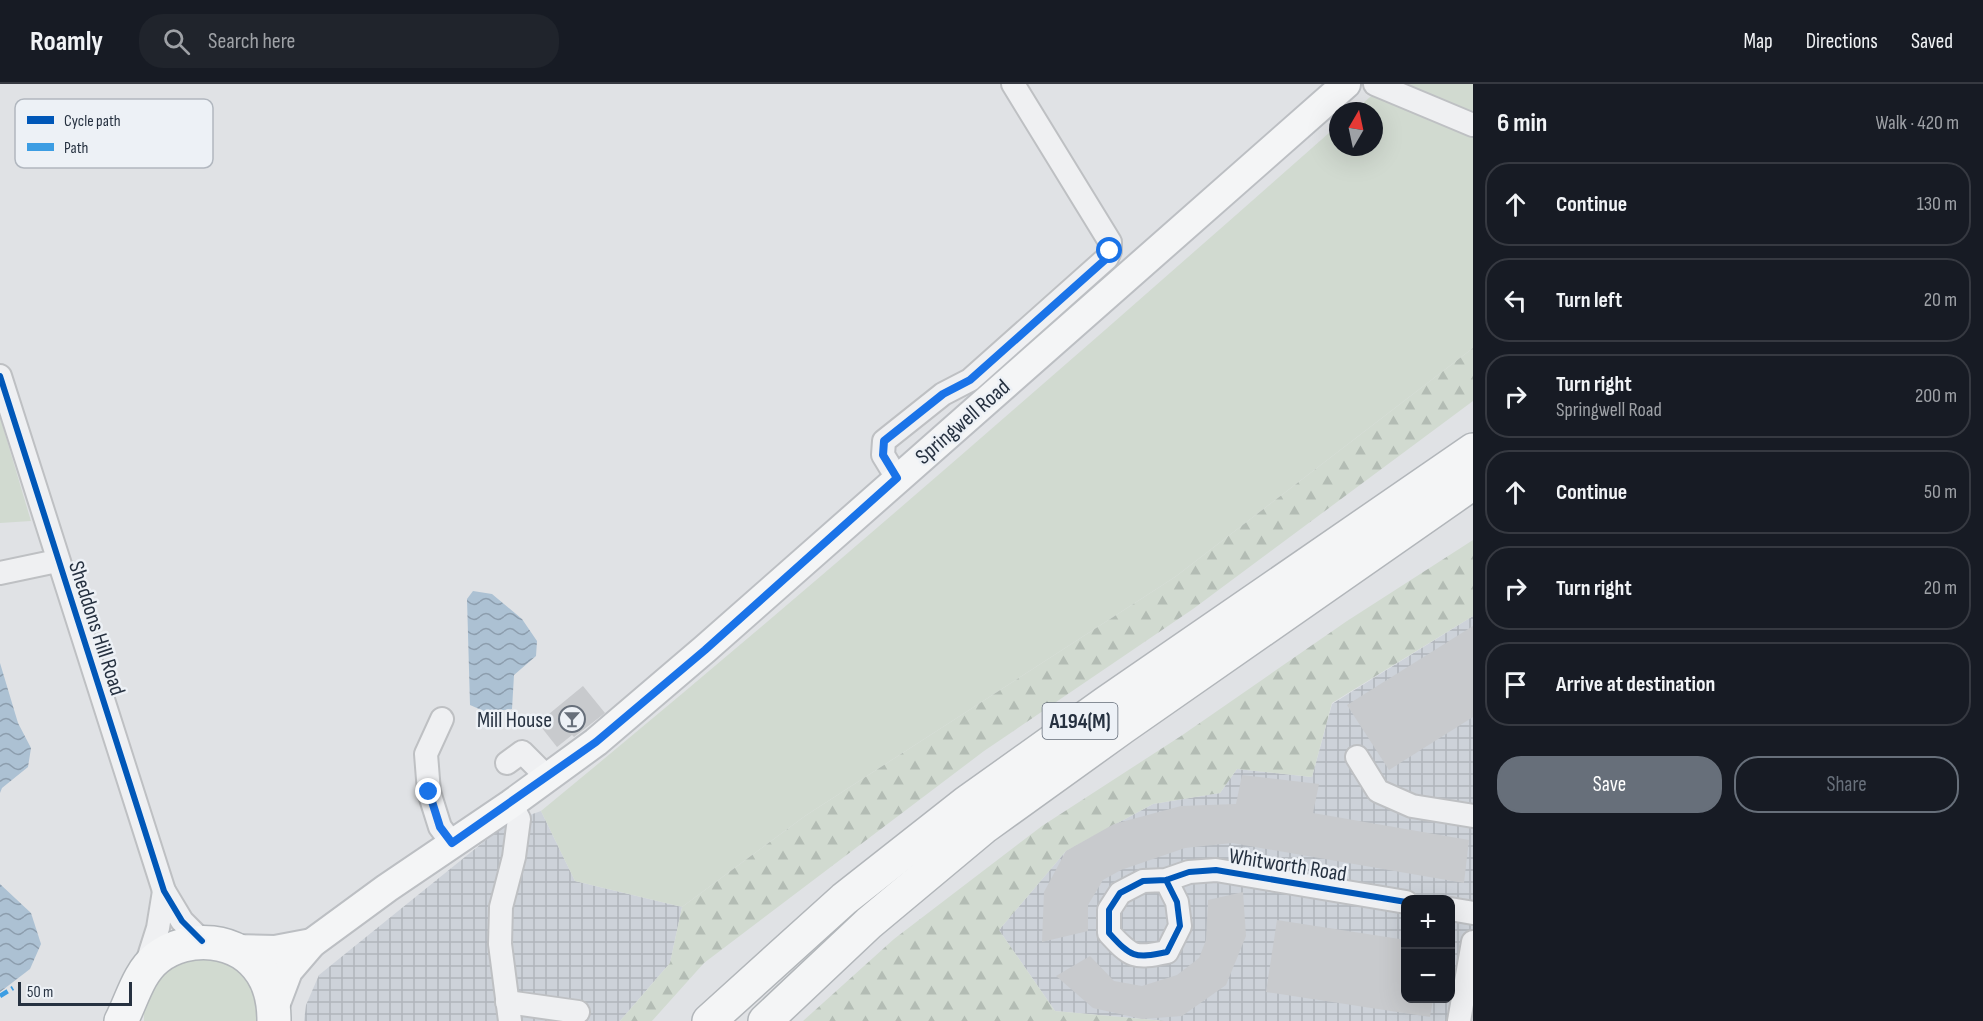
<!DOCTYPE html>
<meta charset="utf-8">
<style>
:root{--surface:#171b24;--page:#20242c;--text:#f1f3f6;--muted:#9ea1a6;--line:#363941;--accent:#676f7a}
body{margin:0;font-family:"Sofia Sans Condensed",sans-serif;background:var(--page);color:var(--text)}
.controls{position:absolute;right:18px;bottom:18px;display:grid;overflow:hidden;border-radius:12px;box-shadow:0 6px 24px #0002}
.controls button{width:54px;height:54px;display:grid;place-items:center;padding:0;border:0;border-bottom:2px solid var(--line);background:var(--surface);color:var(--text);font:30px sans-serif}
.compass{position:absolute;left:1329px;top:18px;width:54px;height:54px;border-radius:50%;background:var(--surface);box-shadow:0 6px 24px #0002;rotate:9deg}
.scale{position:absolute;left:18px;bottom:15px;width:114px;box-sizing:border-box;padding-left:6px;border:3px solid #263140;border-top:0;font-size:16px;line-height:21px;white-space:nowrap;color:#263140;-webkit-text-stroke:4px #edf1f6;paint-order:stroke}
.stop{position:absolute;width:18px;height:18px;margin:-14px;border:4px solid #1a73e8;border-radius:50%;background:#fff}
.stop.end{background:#1a73e8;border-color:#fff;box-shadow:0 2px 6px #0008}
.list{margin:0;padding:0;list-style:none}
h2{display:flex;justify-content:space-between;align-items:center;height:78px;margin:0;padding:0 24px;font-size:26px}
h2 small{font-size:20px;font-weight:400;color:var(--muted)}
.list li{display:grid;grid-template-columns:39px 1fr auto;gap:18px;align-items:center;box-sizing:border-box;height:84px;margin:0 12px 12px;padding:0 12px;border:2px solid var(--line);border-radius:24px}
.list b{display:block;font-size:22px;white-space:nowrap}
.list p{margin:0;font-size:20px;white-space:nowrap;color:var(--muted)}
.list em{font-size:20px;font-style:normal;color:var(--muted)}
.actions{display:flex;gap:12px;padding:18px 24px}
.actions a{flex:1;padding:14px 0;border:2px solid var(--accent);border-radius:24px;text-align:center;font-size:21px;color:var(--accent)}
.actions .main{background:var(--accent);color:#fff}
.icon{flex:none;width:33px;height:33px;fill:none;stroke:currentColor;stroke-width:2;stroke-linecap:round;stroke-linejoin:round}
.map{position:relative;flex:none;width:1473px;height:937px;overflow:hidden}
header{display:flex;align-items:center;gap:36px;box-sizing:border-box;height:84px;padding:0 30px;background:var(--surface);border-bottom:2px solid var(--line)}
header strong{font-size:28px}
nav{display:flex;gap:33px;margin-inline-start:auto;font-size:21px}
.search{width:420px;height:54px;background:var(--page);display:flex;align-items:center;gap:15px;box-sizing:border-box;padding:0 21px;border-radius:24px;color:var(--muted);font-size:22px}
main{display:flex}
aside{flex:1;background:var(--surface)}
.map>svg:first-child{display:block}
.industrial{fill:url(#industrial-grid);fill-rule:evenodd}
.green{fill:#d1dad0}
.forest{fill:url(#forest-firs)}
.water{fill:url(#water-waves)}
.building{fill:#c8cacd}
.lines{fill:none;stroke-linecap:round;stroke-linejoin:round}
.minor-casing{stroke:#bec0c3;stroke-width:26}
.major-casing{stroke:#bcbfc3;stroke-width:32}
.highway-casing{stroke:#b2b6ba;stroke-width:36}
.minor{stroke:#eff0f2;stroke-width:22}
.major{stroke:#f4f5f6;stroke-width:28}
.highway{stroke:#f4f5f6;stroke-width:33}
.quiet{stroke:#3c9de3;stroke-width:4.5;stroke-dasharray:9 4.5;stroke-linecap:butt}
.cycleway-casing{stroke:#edf1f6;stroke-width:10}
.cycleway{stroke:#0057b8;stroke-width:6}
.route{stroke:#1a73e8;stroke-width:8}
.labels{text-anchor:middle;stroke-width:5;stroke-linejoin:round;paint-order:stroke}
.shield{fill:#edf1f6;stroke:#626b77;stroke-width:1.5}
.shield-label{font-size:21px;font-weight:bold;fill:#263140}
.street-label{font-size:22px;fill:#263140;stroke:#edf1f6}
.poi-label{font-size:22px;fill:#263140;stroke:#edf1f6;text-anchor:end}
.key{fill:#edf1f6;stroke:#b1b7bf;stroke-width:1.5}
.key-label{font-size:16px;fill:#263140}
</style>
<header>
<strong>Roamly</strong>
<div class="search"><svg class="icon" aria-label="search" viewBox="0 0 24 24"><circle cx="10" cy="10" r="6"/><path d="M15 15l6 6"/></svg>Search here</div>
<nav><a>Map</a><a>Directions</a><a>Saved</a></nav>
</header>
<main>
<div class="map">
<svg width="1473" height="937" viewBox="0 0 1473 937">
<defs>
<pattern id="industrial-grid" width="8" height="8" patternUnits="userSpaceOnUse" patternTransform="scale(1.5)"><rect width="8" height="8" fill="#cdd2d9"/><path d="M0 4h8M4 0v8" fill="none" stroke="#b0b5bb"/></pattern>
<pattern id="forest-firs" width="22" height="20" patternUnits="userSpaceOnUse" patternTransform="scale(1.5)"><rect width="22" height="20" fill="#d1dad0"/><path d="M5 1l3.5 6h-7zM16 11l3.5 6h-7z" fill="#b3bcb4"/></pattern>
<pattern id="water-waves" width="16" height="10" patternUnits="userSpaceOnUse" patternTransform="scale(1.5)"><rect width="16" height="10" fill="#acc1d3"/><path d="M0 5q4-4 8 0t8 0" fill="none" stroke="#8c9dad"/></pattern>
</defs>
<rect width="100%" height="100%" fill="#e0e2e5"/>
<g class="industrial">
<path d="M1473,532V937H1165L1055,927L999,846L1066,767L1153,720L1220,709L1237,685L1312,693L1332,620ZM1406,816H1450V914H1406Z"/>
<polygon points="541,727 575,797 682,823 670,879 620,937 304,937 306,921 319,891 507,739"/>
</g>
<g class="green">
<path d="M1385,0H1473V264L1175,493L805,732L682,823L575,797L541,727C812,504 1075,273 1338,41V63H1374V27H1354Z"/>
<polygon points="0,333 31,437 0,439"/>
<path d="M197,873C221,875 242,880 255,904C259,912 260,927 262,937H144C143,915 154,892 174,880C180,877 190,875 197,873Z"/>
</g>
<g class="forest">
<polygon points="1473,264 1473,317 1193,525 984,667 704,879 652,937 620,937 670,879 682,823 805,732 1175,493"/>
<polygon points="1473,456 1473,532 1332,619 1312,693 1237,685 1220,709 1153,720 1066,767 999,846 1055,927 1165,937 803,937 894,855 1042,742 1181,652 1347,537"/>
</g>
<g class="water">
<polygon points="473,507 492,510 522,535 537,557 536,572 514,591 512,625 486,628 470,621 467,515"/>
<polygon points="0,579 18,639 31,664 28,683 2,704 0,709"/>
<polygon points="0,800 31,829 41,860 30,885 0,908"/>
</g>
<g class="building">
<polygon points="1473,542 1473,633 1389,686 1347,621"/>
<polygon points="583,602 605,629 574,653 572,651 557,663 538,639"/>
<polygon points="1242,691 1319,700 1313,729 1469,756 1464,799 1232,759 1185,764 1121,786 1103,796 1088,821 1088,847 1042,858 1044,808 1066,767 1114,740 1181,722 1236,720"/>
<polygon points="1243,808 1246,852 1226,901 1182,932 1142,935 1093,924 1056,892 1090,872 1114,897 1142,902 1177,891 1199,874 1206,856 1208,816"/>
<polygon points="1277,836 1406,856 1406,915 1433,915 1430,933 1266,908"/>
</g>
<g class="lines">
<defs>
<g id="minor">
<polyline points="1375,0 1473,41"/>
<polyline points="0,292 164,807 182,837 202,857"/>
<polyline points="897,394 883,371 884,357 943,310 970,296 1107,174 1110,167 1110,158 1013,0"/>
<polyline points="0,489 57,477"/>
<polyline points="442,635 426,670 429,708 440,743 452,759"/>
<polyline points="1357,673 1378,707 1412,722 1473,732"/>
<polyline points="507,679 522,668 548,694"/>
<path d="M1166,796L1177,818L1180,842L1167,868C1134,875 1131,873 1109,849V826L1120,809L1143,797L1166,796L1189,788L1216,786L1406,818"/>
<polyline points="1450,825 1473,829"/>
<polyline points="145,885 158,844 164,807"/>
<polyline points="507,918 578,928"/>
<polyline points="510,937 500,860 501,823 514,773 519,735 511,720"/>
<polyline points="1459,937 1473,858"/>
</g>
<g id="major">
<polyline points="235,865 275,866 312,859"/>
<polyline points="274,924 288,887 312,859 387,804 511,720 596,658 705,565 1346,0"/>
</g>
<g id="highway">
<path d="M121,937C132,916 138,889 157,874C188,850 239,853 262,889C271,903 274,920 274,937"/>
<polyline points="709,937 844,815 966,719 1106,619 1473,366"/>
<polyline points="765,937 869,839 984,743 1123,643 1473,399"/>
</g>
</defs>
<use href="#minor" class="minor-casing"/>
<use href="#major" class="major-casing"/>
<use href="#highway" class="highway-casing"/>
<use href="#minor" class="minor"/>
<use href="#major" class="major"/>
<use href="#highway" class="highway"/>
<polyline class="quiet" points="0,912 13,904"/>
<defs>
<g id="cycleway">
<polyline points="0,292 164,807 182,837 202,857"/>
<path d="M1166,796L1177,818L1180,842L1167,868C1134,875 1131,873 1109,849V826L1120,809L1143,797L1166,796L1189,788L1216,786L1406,818"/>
</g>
</defs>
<use href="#cycleway" class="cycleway-casing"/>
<use href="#cycleway" class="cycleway"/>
</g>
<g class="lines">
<polyline class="route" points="429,708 440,743 452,759 596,658 705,566 897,394 883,371 884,357 943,310 970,296 1107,174 1110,167"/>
</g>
<defs>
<symbol id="bar-ring" viewBox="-11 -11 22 22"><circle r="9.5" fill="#edf1f6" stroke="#676f7a" stroke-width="1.5"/><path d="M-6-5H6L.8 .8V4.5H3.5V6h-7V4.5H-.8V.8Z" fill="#676f7a"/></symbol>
</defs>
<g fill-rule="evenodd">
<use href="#bar-ring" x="557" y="620" width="30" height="30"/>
</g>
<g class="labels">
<rect class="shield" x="1042.5" y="619" width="75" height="36" rx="4.5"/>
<g class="shield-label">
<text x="1080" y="644">A194(M)</text>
</g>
<g class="street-label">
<text transform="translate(962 337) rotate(-41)" y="8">Springwell Road</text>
<text transform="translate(98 544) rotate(72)" y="8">Sheddons Hill Road</text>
<text transform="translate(1288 780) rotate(9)" y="8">Whitworth Road</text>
</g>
<g class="poi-label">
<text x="552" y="643">Mill House</text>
</g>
</g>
<rect x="15" y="15" width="198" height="69" rx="9" class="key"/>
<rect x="27" y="32" width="27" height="8" fill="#0057b8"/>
<rect x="27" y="59" width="27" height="8" fill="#3c9de3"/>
<g class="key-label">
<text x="64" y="42">Cycle path</text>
<text x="64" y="69">Path</text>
</g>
</svg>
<div class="controls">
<button>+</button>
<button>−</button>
</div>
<svg class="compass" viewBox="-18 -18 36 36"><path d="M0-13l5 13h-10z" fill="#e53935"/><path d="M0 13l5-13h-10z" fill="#9ea1a6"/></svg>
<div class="scale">50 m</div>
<div class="stop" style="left:1110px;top:167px"></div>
<div class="stop end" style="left:429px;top:708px"></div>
</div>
<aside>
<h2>6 min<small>Walk · 420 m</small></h2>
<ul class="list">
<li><svg class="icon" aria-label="ahead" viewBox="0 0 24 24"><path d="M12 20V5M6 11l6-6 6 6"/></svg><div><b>Continue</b></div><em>130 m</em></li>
<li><svg class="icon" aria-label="left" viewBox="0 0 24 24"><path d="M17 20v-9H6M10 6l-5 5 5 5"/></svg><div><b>Turn left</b></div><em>20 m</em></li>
<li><svg class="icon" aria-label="right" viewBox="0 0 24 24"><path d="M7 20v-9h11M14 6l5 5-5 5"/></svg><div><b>Turn right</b><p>Springwell Road</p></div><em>200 m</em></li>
<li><svg class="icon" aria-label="ahead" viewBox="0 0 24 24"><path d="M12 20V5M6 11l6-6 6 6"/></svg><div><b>Continue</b></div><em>50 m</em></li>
<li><svg class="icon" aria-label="right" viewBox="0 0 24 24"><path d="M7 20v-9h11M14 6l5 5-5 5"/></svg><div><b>Turn right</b></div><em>20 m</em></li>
<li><svg class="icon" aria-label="arrive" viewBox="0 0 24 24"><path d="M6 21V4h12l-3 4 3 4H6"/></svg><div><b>Arrive at destination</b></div></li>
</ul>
<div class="actions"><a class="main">Save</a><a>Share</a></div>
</aside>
</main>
